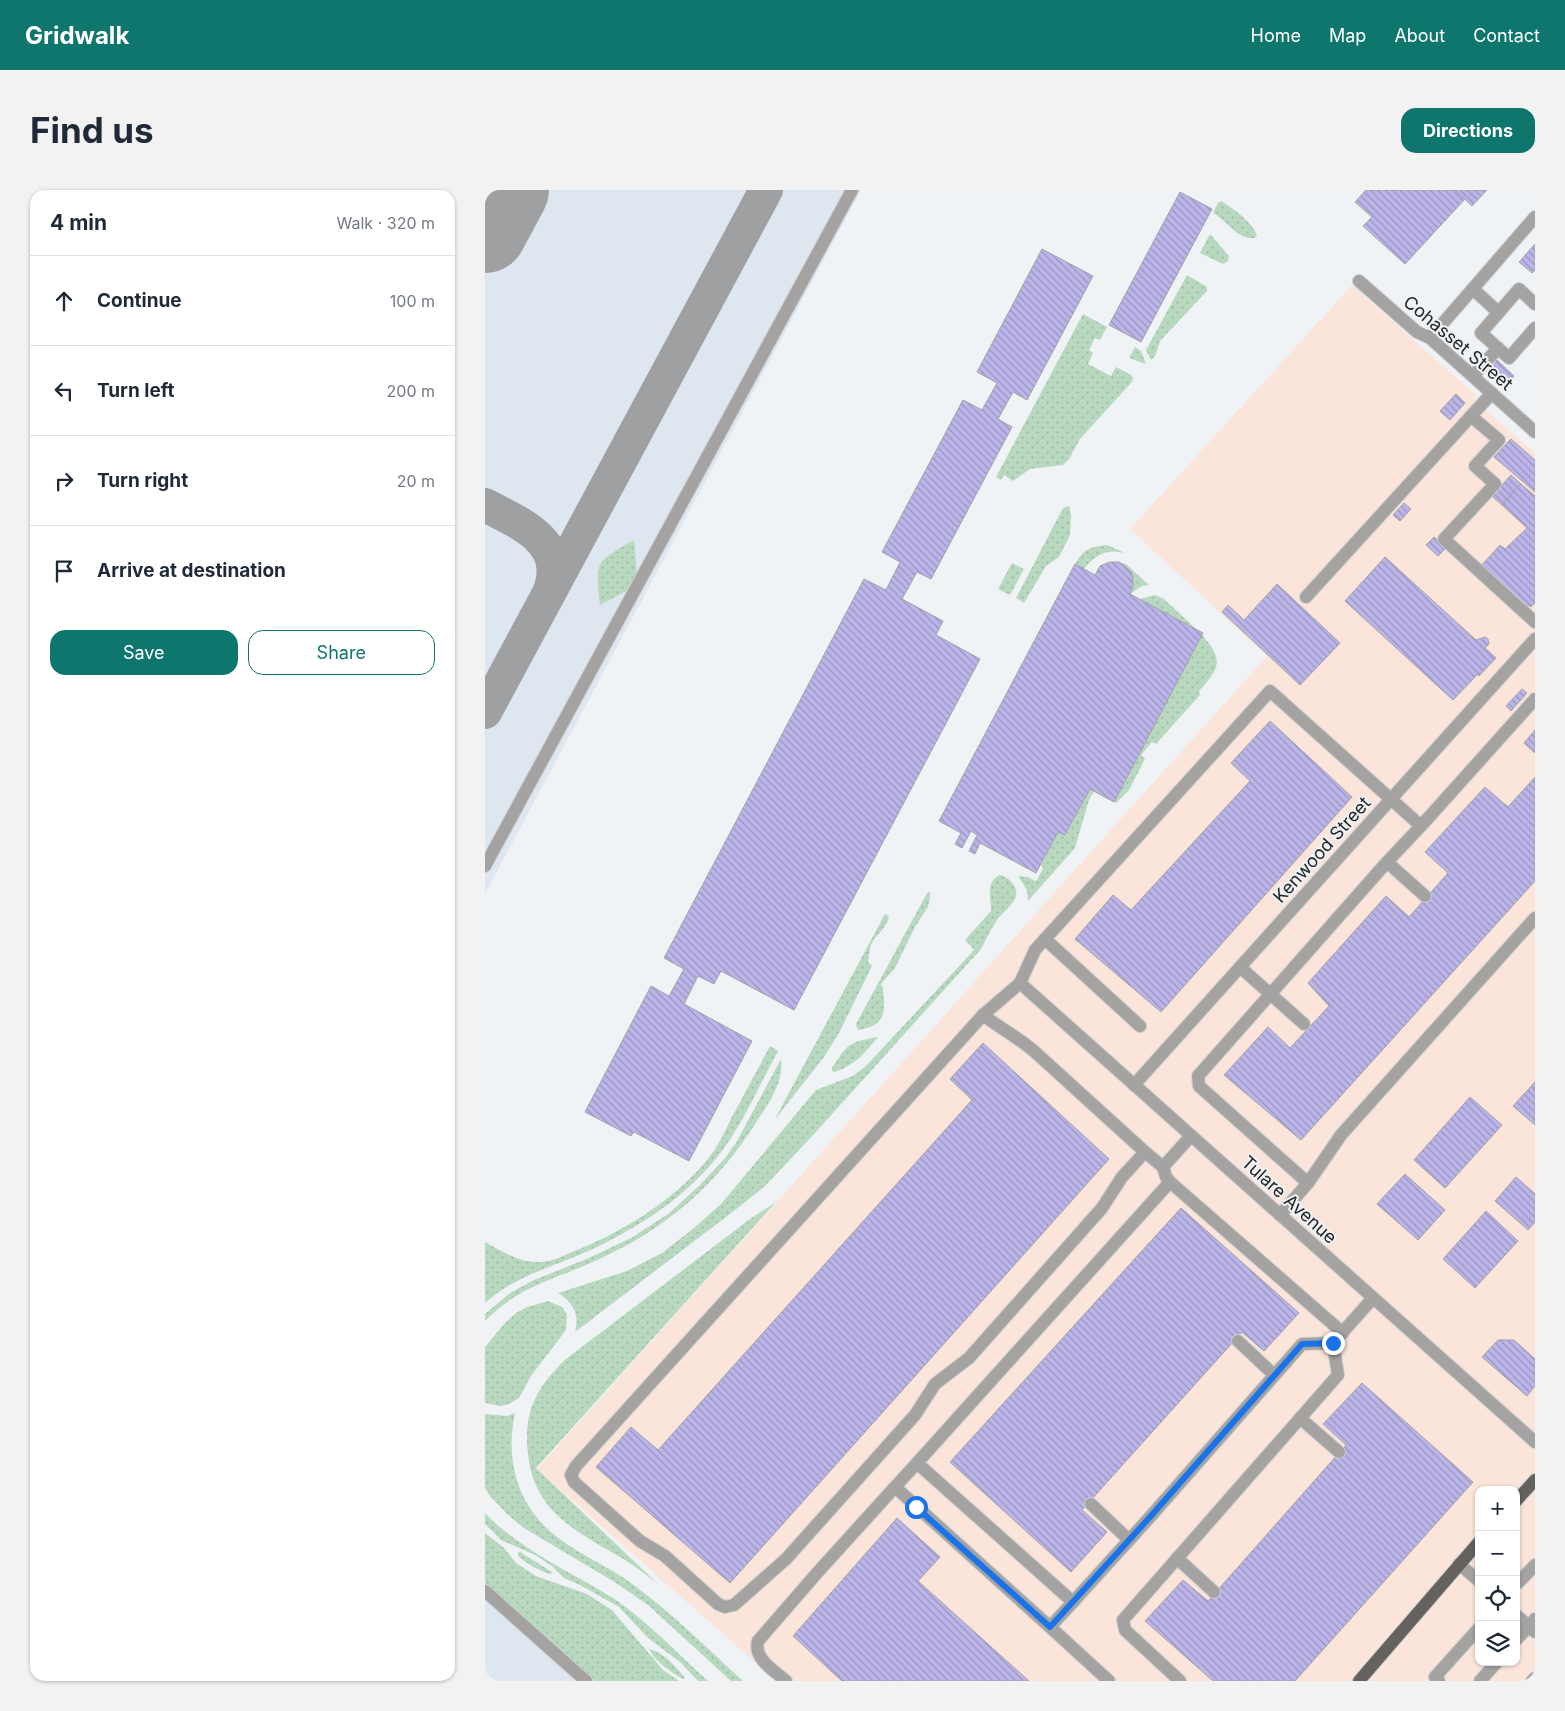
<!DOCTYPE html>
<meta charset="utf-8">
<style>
:root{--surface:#fff;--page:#f2f2f3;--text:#1f2937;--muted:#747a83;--line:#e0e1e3;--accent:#0f766e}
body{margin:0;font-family:Inter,sans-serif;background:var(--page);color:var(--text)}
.controls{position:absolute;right:15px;bottom:15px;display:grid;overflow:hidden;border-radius:10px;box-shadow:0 1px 4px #0004}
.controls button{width:45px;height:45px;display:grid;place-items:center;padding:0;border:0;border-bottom:1px solid var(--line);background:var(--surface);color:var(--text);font:25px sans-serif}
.stop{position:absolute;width:15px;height:15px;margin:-11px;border:4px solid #1a73e8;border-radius:50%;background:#fff}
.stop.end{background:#1a73e8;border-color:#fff;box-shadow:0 1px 5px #0008}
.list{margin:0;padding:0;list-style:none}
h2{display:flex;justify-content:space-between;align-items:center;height:65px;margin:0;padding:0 20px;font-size:21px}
h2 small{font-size:16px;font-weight:400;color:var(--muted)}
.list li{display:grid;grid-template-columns:32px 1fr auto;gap:15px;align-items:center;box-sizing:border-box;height:90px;padding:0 20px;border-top:1px solid var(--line)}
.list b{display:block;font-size:19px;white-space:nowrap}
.list em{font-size:16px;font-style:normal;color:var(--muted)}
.actions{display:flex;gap:10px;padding:15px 20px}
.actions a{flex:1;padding:11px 0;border:1px solid var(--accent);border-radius:15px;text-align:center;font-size:18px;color:var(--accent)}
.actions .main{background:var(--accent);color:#fff}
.icon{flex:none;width:28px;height:28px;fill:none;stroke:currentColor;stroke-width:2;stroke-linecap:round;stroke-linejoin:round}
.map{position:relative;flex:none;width:1050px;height:1491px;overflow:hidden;border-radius:15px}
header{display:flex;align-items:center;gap:30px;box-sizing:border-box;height:70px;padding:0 25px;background:var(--accent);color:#fff}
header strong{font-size:24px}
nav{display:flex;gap:28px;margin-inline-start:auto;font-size:18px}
.intro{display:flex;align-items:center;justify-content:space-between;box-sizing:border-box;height:120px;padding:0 30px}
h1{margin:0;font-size:35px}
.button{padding:12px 22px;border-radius:15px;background:var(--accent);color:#fff;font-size:18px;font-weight:700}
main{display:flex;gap:30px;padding:0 30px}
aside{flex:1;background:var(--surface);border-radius:15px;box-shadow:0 1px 4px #0004}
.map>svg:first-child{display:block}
.built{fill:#dee7ef}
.industrial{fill:#fbe4d9;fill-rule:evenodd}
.grass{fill:url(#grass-dots)}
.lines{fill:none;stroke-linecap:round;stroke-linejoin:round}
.taxiway{stroke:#9ea0a2;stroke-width:34}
.runway{stroke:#9ea0a2;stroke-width:84}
.building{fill:url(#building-back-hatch);stroke:#a3a2a6}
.minor-casing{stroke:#cbced1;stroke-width:14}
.major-casing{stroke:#cbced1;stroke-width:14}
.minor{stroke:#a4a3a2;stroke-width:12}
.major{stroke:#64615f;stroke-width:12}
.route{stroke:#1a73e8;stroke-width:6}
.labels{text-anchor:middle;stroke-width:4;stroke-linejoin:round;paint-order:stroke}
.street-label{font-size:18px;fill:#252627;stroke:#f0f3f6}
</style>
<header>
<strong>Gridwalk</strong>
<nav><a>Home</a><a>Map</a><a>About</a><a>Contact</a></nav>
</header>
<div class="intro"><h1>Find us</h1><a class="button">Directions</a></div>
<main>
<aside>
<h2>4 min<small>Walk · 320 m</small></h2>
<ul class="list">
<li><svg class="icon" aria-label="ahead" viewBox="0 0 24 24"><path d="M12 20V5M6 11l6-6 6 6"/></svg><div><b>Continue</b></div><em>100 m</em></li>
<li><svg class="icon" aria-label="left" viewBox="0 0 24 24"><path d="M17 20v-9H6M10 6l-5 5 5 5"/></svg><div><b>Turn left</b></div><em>200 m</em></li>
<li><svg class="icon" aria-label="right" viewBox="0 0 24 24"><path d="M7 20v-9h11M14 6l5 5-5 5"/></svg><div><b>Turn right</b></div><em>20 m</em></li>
<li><svg class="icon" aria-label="arrive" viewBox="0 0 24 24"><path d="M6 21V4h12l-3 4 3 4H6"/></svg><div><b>Arrive at destination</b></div></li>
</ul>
<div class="actions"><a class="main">Save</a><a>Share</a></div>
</aside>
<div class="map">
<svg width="1050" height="1491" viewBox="0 0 1050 1491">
<defs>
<pattern id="grass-dots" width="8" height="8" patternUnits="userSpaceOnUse" patternTransform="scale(1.25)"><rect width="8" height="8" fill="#b8d9c0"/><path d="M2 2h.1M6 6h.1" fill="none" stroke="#9ebaa5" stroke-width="1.8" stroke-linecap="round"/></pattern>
<pattern id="building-back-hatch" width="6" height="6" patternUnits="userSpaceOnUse" patternTransform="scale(1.25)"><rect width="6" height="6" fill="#bbb5e9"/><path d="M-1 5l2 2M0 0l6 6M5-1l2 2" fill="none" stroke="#9893bd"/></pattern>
</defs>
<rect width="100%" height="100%" fill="#f0f3f6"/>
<g class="built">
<polygon points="0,0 376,0 0,704"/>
<polygon points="0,1389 114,1491 0,1491"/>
</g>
<path class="industrial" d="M867,95L992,206L990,210L1050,263V1491H291L52,1279L782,466L645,339ZM994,1300H1031V1472H994Z"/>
<g class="grass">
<path d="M736,11C749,19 766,31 772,45L770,48C754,51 741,30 728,23L733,13Z"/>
<polygon points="725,44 744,66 743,71 738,74 715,63"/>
<polygon points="702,85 722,97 722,101 675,151 670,166 666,170 661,160"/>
<polygon points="598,124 622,137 615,150 610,148 604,160 608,163 603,174 626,186 631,177 646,185 648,189 646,193 595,249 584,269 578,275 545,279 528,291 519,285 516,290 511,287"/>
<polygon points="650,157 656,161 661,174 644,168"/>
<polygon points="584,316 586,325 585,345 574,367 561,376 539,413 531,408 578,318"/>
<path d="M149,350L152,386L143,400L115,415C111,370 109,373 149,350Z"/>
<path d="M622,355L640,363C621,358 610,365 599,379L590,374C599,359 604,357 622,355Z"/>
<path d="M634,372L641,374L664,395L657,396L645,404C650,389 648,379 634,372Z"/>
<polygon points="527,373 539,379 525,405 513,399"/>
<polygon points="670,405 679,409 711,439 655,409"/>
<path d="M717,445C740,471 734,478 714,501L715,505L671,554L667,552L656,565L660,569L644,600L631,613L629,612Z"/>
<polygon points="605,599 609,601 604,610 590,658 543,711 542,700 533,686 543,687 550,691 552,690 558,678 556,675 573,642 581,645"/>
<path d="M515,685C521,687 525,689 528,694C539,709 520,719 512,730C506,739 501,749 496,759L330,943L280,996L254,1017L90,1142C95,1125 88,1112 73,1103L142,1081L177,1063L209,1038L236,1014L331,900L368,886L381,876L489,760L480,750L506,721C506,707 500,692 515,685Z"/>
<path d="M445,701V707L443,717L430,737L410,778L396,794C399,799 398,804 399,810C400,830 393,837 373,840L371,834L441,705Z"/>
<path d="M400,724L404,726C403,737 390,745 386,755C384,760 384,767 383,772L387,776L354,843L339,867L291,928V927Z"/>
<path d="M393,847C380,863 370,875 350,882L347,881V878C364,852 363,853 393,847Z"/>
<path d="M285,856L293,861C277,890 264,920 246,948C213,999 162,1033 108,1059C71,1076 31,1085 0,1113V1052C18,1062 35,1073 56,1072C66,1072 77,1066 85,1063C136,1043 187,1012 222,970C233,957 240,941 247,927C260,903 272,880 285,856Z"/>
<path d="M296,869C299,892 284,913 272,931C232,995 181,1039 112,1070C69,1090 35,1095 0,1131V1124L25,1103L49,1090L104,1068L146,1048L183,1024L215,995L240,968L251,953Z"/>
<path d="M291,1012L51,1278L174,1395C164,1387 154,1379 143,1372C91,1340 44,1323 42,1251C41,1215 56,1193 81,1169L265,1029Z"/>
<polygon points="63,1111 77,1117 82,1124 81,1140 46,1186 34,1208 24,1214 15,1216 0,1213 0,1157 19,1134 31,1123 42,1117"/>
<path d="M30,1223C19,1272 34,1320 76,1350C99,1367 127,1378 150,1396C188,1424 223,1459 258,1491H246L163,1415L131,1393L39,1338L23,1325L5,1306L0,1298V1224L22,1226Z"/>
<path d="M0,1323C36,1361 87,1382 131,1410C163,1432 194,1465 223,1491H213L195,1472L163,1448L134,1417L95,1395L79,1388L67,1376L50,1365L16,1350L0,1334Z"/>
<polygon points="0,1343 19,1358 31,1373 51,1386 102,1404 127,1420 178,1480 194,1491 110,1491 0,1393"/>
<path d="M35,1362L67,1382L66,1384C53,1381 43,1374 33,1366V1363Z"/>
<path d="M164,1459C179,1462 191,1477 200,1488L198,1489C186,1482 170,1472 164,1459Z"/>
</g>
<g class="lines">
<g class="taxiway">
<path d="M0,315C34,333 80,350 66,398"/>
<polyline points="0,522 281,0"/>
</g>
<polyline class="runway" points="0,41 22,0"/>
</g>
<g class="building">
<polygon points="881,0 970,0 980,9 920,74 878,36 887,27 870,12"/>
<polygon points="970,0 1002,0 987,16"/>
<polygon points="695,2 727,19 656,152 624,135"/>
<polygon points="1050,54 1050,80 1047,83 1034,72"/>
<polygon points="557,59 608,86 542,210 528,202 513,229 527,237 446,389 432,382 417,409 458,431 451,445 495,469 309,820 236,781 229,794 213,786 199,814 267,851 204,971 149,942 146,946 100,922 166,796 184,806 199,779 179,768 379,389 401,400 415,372 397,362 478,210 497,220 512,193 492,182"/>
<polygon points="1011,169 1029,186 1024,191 1006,175"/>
<polygon points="971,204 980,213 965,230 955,221"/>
<polygon points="1026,249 1050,270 1050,302 1009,267"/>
<polygon points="1026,285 1036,294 1017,315 1007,306"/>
<polygon points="1036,294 1050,306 1050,413 1046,417 1043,415 1041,417 996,376 1015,355 1020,359 1042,338 1017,315"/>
<polygon points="919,313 926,319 915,331 908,325"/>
<polygon points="949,347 961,358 953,366 941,355"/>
<polygon points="900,367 991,450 1000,447 1003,449 1004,454 1000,458 1011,468 994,486 993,484 968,510 860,411"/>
<polygon points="625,372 634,372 640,376 647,383 648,395 645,404 718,443 629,612 605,599 580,645 573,642 551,683 495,653 490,664 484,661 492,645 486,641 477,658 470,654 476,643 454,631 590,374 610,385 615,376"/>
<polygon points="792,394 855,453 815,495 737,422 743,415 759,430"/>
<polygon points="1037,499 1042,503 1026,521 1021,516"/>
<polygon points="785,531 867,607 676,822 590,749 628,705 646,720 765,591 746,573"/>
<polygon points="1050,540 1050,563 1039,553"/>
<polygon points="1050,587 1050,691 816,950 739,885 783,837 805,858 844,816 823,793 901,706 924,727 963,683 940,662 1000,597 1023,617"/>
<polygon points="498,853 624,969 245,1393 111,1277 146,1237 173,1260 487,910 465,889"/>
<polygon points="1050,892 1050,935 1028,916"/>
<polygon points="985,907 1017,935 960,998 929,970"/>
<polygon points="920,984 960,1020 933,1050 892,1014"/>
<polygon points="1031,987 1050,1004 1050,1032 1043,1040 1010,1011"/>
<polygon points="696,1018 814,1123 779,1161 757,1142 597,1320 622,1342 586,1382 465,1272"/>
<polygon points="1001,1021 1033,1051 990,1098 958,1069"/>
<polygon points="1013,1150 1029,1150 1050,1169 1050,1196 1042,1206 997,1167"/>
<polygon points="877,1193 988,1292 810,1491 728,1491 660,1431 698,1390 723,1411 861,1255 838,1234"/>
<polygon points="412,1328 455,1367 433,1391 544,1491 357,1491 308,1446"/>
</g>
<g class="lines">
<defs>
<g id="minor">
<polyline points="874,91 932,142 945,148 1050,242"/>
<polyline points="988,99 1013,122"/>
<polyline points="1050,114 1034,99 996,143 1024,168 1050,138"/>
<polyline points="945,148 1050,27"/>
<polyline points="988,186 1013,158"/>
<polyline points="986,226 1014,250 990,276 1010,294 959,349 1050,432"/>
<polyline points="821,407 1007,203"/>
<polyline points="936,636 902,672 940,706"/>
<polyline points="0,676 367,0"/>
<polyline points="560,749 655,836"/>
<polyline points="755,777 819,834"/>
<polyline points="535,793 1050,1252"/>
<path d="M498,825C515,838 534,848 550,862L660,962"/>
<polyline points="649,895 1050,449"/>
<polyline points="706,946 678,977 660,962 637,987 617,1018 484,1168 450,1194 430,1225 301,1369 249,1415 240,1417 233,1414 180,1366 155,1351 89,1292 86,1285 91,1276 498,825 535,793 550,760 785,501 936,636 1050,509"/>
<polyline points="678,977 681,987 685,992 432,1273 588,1412 665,1327 817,1154 848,1153"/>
<polyline points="685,992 858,1143"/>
<polyline points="823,993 714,896 713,886 902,672"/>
<polyline points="795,1025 823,993 856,945 1050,728"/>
<polyline points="753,1151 789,1185"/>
<polyline points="815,1228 854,1262"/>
<polyline points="432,1273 410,1297 565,1437"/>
<polyline points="606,1314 644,1350"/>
<polyline points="692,1368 729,1402"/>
<polyline points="974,1374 994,1391"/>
<polyline points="1033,1393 1050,1375"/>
<polyline points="0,1401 101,1491"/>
<polyline points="588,1412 565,1437 624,1491"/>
<polyline points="1031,1425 1044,1436 1050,1429"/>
<polyline points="1031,1450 1044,1436 1050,1442"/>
<path d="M301,1491C290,1481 268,1469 273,1451L332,1383L410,1297"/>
<polyline points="695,1491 640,1440 638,1430 853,1185 848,1153 888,1108"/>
<polyline points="954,1491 950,1487 994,1438"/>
<polyline points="995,1491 1012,1472"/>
<polyline points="1047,1491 1050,1488"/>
</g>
<g id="major">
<polyline points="1031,1311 1050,1290"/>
<polyline points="874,1491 994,1352"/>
</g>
</defs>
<use href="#minor" class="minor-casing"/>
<use href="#major" class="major-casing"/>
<use href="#minor" class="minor"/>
<use href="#major" class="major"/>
</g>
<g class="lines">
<polyline class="route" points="431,1317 565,1437 665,1327 817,1154 848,1153"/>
</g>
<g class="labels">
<g class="street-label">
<text transform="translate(973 153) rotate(40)" y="6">Cohasset Street</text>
<text transform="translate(837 660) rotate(-48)" y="6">Kenwood Street</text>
<text transform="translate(804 1010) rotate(42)" y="6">Tulare Avenue</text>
</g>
</g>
</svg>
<div class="controls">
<button>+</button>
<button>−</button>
<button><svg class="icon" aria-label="locate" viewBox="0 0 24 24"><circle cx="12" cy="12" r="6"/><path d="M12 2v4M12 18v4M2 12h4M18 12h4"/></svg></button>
<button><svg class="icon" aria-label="layers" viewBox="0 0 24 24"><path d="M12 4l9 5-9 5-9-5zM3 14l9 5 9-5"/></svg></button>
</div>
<div class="stop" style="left:431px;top:1317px"></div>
<div class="stop end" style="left:848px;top:1153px"></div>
</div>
</main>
